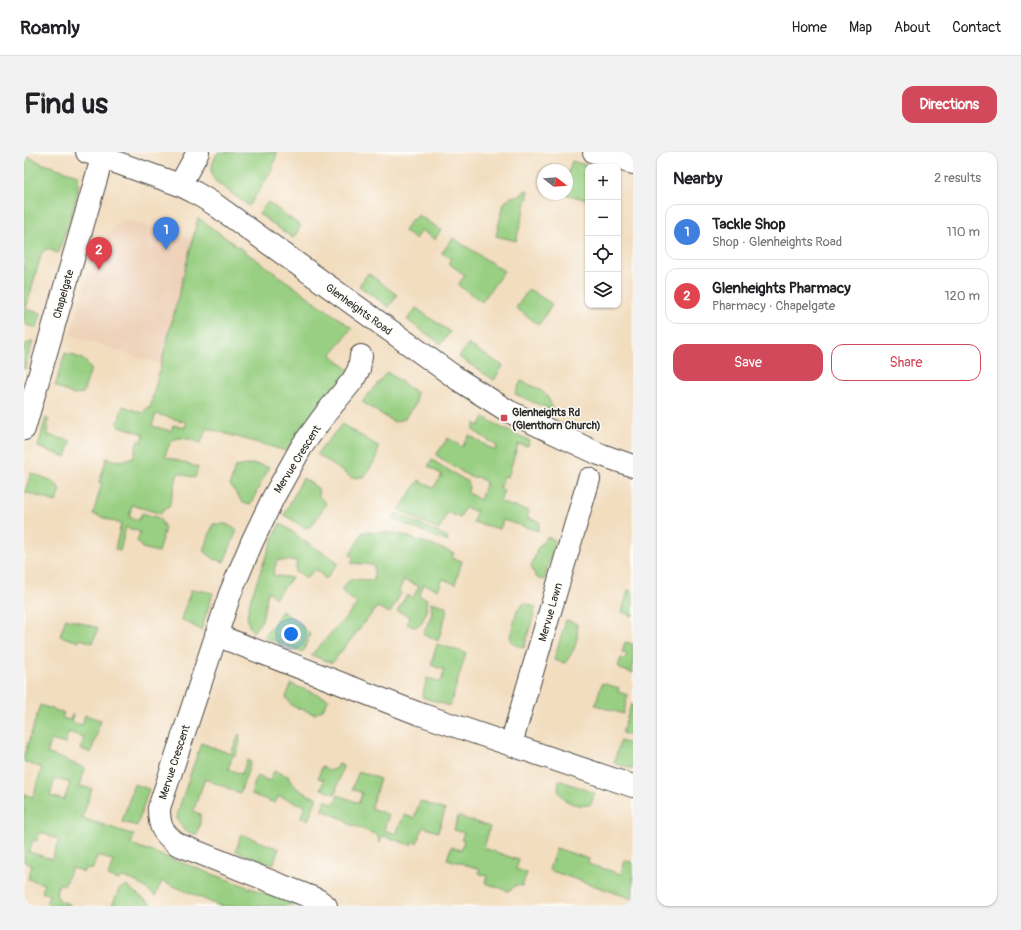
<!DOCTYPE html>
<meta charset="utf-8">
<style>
:root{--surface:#fff;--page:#f2f2f2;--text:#202124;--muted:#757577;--line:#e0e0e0;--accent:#d1495b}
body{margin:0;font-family:Pangolin,sans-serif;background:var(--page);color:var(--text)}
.controls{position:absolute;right:12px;top:12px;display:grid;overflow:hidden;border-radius:8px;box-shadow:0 1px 3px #0004}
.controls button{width:36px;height:36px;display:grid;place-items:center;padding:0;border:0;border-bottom:1px solid var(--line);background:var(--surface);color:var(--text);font:20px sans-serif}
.compass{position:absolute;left:513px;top:12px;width:36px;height:36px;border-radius:50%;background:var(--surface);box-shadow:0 1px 3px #0004;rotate:107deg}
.you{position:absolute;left:267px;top:482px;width:14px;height:14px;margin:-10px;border:3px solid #fff;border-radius:50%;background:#1a73e8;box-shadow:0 0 0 6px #1a73e833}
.badge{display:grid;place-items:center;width:26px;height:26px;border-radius:50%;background:var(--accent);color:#fff;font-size:13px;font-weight:700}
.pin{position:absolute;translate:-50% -33px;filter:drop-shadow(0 1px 2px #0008)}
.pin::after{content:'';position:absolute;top:21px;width:14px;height:12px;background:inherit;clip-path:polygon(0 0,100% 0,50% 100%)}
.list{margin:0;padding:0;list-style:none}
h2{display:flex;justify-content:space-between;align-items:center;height:52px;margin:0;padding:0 16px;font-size:17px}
h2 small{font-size:13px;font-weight:400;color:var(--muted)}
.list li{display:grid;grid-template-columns:26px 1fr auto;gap:12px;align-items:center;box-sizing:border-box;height:56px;margin:0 8px 8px;padding:0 8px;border:1px solid var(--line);border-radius:12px}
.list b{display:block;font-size:15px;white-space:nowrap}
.list p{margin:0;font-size:13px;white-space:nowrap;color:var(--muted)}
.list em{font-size:13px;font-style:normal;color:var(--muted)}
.actions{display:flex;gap:8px;padding:12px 16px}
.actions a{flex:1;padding:9px 0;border:1px solid var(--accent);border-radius:12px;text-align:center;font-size:14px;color:var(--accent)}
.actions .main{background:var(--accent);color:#fff}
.icon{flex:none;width:22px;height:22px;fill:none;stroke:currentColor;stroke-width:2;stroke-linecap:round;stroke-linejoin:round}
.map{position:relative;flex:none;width:609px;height:754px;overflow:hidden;border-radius:12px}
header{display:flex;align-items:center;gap:24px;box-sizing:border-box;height:56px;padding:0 20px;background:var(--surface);border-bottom:1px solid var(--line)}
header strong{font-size:19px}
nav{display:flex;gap:22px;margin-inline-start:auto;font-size:14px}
.intro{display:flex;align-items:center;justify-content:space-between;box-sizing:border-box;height:96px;padding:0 24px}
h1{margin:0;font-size:28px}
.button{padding:10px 18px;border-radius:12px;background:var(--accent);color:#fff;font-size:14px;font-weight:700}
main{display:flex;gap:24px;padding:0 24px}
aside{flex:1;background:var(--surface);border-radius:12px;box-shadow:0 1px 3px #0004}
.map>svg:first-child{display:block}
.built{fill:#eed2ba}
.green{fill:#98cf82;stroke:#627d56;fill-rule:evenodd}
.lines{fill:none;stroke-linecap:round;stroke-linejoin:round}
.street-casing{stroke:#494641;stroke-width:24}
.secondary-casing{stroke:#494641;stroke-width:24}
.street{stroke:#fff;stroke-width:22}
.secondary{stroke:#fff;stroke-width:22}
.poi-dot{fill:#d1495b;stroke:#fdfcf7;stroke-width:1.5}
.labels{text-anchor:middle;stroke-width:3;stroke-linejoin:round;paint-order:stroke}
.street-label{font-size:11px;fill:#2b2b2b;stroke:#fdfcf7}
.poi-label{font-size:11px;font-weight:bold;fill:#2b2b2b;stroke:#fdfcf7;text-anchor:start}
</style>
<header>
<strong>Roamly</strong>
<nav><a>Home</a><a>Map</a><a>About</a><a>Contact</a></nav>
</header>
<div class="intro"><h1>Find us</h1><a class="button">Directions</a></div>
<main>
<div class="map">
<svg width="609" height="754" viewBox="0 0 609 754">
<rect width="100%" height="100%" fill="#fdfcf7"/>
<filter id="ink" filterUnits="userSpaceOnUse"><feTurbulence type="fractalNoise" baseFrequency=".025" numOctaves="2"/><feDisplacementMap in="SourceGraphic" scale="8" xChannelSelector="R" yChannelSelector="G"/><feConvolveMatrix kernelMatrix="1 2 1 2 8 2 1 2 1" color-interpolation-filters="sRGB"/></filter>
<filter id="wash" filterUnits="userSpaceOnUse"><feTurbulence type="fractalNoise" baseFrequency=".012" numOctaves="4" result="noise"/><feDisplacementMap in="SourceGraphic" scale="16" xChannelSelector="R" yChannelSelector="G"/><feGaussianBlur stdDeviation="0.9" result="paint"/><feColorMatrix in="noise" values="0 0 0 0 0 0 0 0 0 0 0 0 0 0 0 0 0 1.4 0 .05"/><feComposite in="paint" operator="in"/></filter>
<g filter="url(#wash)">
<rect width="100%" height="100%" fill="#f2ddbf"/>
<polygon class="built" points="97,67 169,87 138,213 46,183 72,96"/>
<g class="green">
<path d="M194,0H253L248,18L225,54L191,29C185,18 188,11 194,0Z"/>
<path d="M0,3L20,12L54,23C57,44 41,80 34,101L24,97L20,98L17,103L2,157L17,161L13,176L0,172Z"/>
<polygon points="548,9 568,15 564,15 564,48 540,42 543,42 543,26"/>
<polygon points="501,38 505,39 492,89 472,84 480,51 487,45 498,43"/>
<polygon points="244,50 277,74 269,86 235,62"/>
<polygon points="394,63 417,78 411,87 397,78 391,87 380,79 388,67 390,68"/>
<path d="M174,66L328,176L307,203L325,218L286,265L262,299L182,276L177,291C157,285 147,280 141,305L174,315L171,326L154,321L145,355L139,358L137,362L108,353L105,365L115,368L118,361L135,366L141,376L134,400L118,396L113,389L116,380L102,375L96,399L91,397L97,372L69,362L78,331L75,330L83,306C95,310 99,310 110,304L114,288L118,290L120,282L93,273L99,254L118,261L123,256H126ZM132,262L162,270L161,276L149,273L147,279L128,274Z"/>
<polygon points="429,86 480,119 458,150 434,133 441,123 424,111 427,107 418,101"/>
<polygon points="344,121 373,143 365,155 335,134"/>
<polygon points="505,137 528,152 515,173 492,156"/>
<polygon points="392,156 426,180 417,192 383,168"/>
<polygon points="9,189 1,216 0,218 0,193"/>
<polygon points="444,192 479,214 470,228 435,205"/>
<path d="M41,201C51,204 62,206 67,217L59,241L50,243L31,234Z"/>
<polygon points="363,220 392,240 392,251 380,267 370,270 338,250"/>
<path d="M497,229C515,237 524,238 529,259L491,242Z"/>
<polygon points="460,265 478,276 505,288 504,294 494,292 484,325 480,324 476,337 480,338 476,350 505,359 503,366 516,370 514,379 479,368 476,377 449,370 453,357 450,359 441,355 436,366 423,360 415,378 375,358 395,328 409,336 418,323 404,314 408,308 444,330 445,337 443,340 456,348 462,330 453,325 446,325 412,303 424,286 438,295 445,283 471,299 473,294 449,278 451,271 455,274"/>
<polygon points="22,266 25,268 24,272 24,283 47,289 42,305 14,295"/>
<polygon points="318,272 354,294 353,306 340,325 328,326 293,302"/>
<polygon points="229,312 245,315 226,353 219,351 206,333 211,315"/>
<polygon points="7,321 29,329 36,337 32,350 1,340"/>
<polygon points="279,326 294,336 295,345 302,351 288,374 281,376 260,363"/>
<polygon points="373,361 423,385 424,390 369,367"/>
<polygon points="256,371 279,388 311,408 310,410 314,411 302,427 291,417 282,427 276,421 271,420 273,409 253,408 249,423 268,426 251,446 244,439 238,468 229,480 225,474 223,464 226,449 241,407"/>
<polygon points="189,372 202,372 213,378 200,410 190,407 180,399"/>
<polygon points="339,380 373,381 430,401 428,406 438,409 431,432 419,427 414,438 400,432 395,444 403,447 402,460 397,472 391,475 383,472 386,464 373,459 383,443 389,446 395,434 380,428 375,439 377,441 366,461 353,455 308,511 287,503 323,464 333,452 317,438 326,427 350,428 350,413 327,411 330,405 326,403"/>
<polygon points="523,385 531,388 520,428 512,425 507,414 514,396"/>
<polygon points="167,438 175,438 189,441 177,478 157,467"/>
<polygon points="604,438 609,440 609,464 598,460"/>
<polygon points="407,450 424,455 414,489 399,482 408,462"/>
<polygon points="500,451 512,455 500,496 489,492 486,484 493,459"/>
<polygon points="258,459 274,470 286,482 279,500 240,485"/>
<polygon points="42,466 74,476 69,491 56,487 55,490 36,484"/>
<path d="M542,468L553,472C555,488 551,498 541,511L530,508Z"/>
<polygon points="601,490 609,492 609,521 596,517 594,514 597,506 601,507 603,502 598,501"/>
<polygon points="413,492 442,501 426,554 398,545 403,526 417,530 420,518 407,513"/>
<polygon points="578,531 595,536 594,540 604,543 599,562 571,553"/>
<polygon points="267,532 305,547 298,558 291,562 268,554 262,545"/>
<path d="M16,553L40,561L38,566L46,568L48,563H49L47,570L58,573L61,563L77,568L67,601L57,597L60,585L44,580L41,592L27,588L23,601L61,616L56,634L68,637L58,666L110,683L107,692L275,754H196L138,729L131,744C122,736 111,727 98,725L95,728L84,724L89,709L74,703L68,718L61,716L60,720L48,716L40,733L35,731L32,742L36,749L46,752L45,754H28L22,752L25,743L18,740L20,732L4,727L8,713L0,710V642L9,645L18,616L0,610V604ZM31,626L46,631L40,648L26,644ZM16,680L35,688L28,707L5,700L9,688L13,689Z"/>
<polygon points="607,553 609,553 609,617 590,611 596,589 606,592 609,585 598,581"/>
<path d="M215,582C217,590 215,596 211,604L209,603L204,617L218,622L223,608L227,610L216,641L181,627L169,659L176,662V671L173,683L161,679L157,674L153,666L156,653L177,591L207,602Z"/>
<path d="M315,612L319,614L311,642L297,637L300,628L294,626L298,614C303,618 306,619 312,617Z"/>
<path d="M250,619L264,624C269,636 281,642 293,646L284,668L277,665L281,654L255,644L251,651L227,642L233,624L246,629Z"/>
<polygon points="335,619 356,627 347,656 365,663 360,678 372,682 380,663 390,666 396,649 421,658 414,680 399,675 393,691 388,690 387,693 359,684 356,691 353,683 323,671 324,669 298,658 301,648 310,652 314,643 335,651 338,641 328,637"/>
<path d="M535,628L571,641L567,652C556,656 538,651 534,638C534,636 535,631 535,628Z"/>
<polygon points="110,632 125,637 113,674 98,670"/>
<polygon points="434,664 466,675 460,696 495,708 492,717 503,721 498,734 493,733 484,739 461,731 463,724 454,721 456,717 423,707 427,695 437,698 440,689 437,688 440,681 430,678"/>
<polygon points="217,682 255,697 249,713 212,699"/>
<polygon points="532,696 565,707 564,712 597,722 601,708 609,711 609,747 525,718"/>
<polygon points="102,734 127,752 127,754 88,754 95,737"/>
</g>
</g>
<g filter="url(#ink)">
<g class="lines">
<defs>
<g id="street">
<polyline points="570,0 609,11"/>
<polyline points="156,33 174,0"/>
<polyline points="0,277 78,6"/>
<polyline points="192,483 393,561 609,634"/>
<polyline points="487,592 565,327"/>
<path d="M302,754L294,748L153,692C138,680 135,675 135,656L206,442L228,390L249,346L278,294L302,261L329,228L335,217L337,204"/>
</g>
<polyline id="secondary" points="63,0 156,33 170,40 190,52 435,228 484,259 575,302 609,314"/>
</defs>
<use href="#street" class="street-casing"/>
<use href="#secondary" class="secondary-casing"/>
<use href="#street" class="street"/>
<use href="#secondary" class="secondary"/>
</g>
</g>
<rect class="poi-dot" x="476" y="262" width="8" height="8" rx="2"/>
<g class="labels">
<g class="street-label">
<text transform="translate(39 142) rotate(-74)" y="4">Chapelgate</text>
<text transform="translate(335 157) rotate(36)" y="4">Glenheights Road</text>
<text transform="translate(273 307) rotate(-58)" y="4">Mervue Crescent</text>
<text transform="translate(526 460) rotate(-74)" y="4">Mervue Lawn</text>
<text transform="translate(150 610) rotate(-72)" y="4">Mervue Crescent</text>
</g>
<g class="poi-label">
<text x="488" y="264">Glenheights Rd<tspan x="488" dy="13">(Glenthorn Church)</tspan></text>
</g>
</g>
</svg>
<div class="controls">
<button>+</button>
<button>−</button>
<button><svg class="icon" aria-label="locate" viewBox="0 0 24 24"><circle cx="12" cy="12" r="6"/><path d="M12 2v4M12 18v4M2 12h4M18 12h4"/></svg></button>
<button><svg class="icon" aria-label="layers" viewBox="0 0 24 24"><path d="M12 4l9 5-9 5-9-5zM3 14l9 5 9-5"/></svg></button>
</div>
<svg class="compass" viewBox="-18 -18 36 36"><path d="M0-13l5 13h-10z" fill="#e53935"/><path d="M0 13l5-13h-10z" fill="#757577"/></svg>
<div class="you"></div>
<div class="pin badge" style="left:142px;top:98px;background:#3f7fe0">1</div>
<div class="pin badge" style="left:75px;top:118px;background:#e0444e">2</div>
</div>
<aside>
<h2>Nearby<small>2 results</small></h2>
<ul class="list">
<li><span class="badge" style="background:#3f7fe0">1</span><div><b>Tackle Shop</b><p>Shop · Glenheights Road</p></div><em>110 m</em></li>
<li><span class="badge" style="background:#e0444e">2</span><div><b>Glenheights Pharmacy</b><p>Pharmacy · Chapelgate</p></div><em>120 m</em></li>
</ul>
<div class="actions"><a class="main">Save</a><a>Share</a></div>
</aside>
</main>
